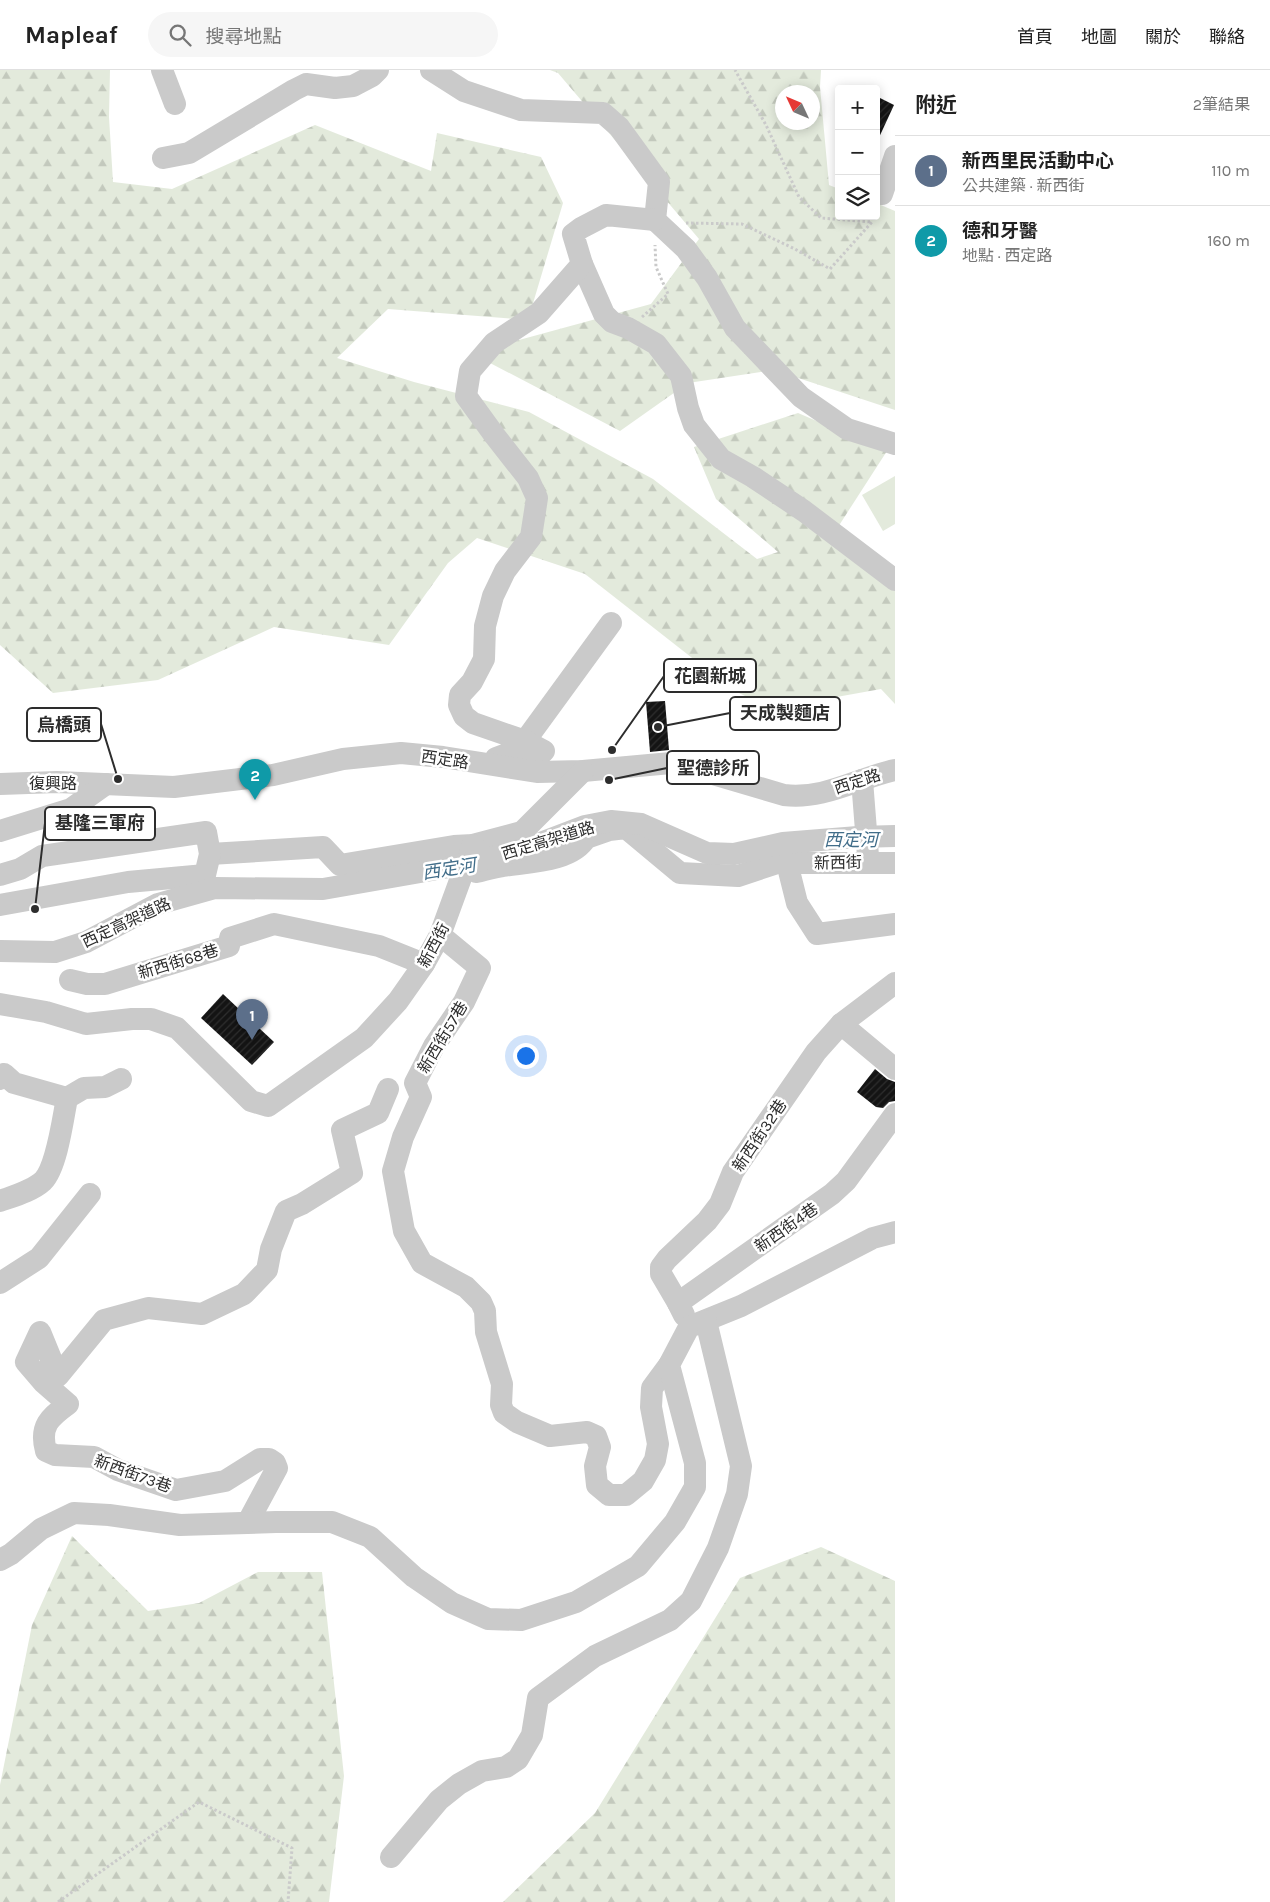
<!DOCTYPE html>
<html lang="zh-TW">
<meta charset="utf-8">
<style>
:root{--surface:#fff;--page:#f6f6f6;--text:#222;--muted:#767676;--line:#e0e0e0;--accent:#111827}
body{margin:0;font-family:Karla,"Noto Sans TC",sans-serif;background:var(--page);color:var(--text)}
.controls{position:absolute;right:15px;top:15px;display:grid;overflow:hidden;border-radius:5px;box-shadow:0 2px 12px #0003}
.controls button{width:45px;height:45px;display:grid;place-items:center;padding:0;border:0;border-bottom:1px solid var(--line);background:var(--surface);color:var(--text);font:25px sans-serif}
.compass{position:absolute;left:775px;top:15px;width:45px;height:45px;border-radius:50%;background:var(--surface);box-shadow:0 2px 12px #0003;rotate:314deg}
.you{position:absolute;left:525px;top:985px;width:18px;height:18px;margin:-12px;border:4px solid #fff;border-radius:50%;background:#1a73e8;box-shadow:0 0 0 8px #1a73e833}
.badge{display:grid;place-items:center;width:32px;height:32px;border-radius:50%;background:var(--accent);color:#fff;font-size:16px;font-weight:700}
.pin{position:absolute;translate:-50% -41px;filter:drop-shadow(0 1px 2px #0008)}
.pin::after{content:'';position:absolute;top:26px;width:18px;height:15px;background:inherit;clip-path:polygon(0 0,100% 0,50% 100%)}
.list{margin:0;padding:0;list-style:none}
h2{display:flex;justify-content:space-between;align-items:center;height:65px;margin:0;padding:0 20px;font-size:21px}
h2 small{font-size:16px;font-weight:400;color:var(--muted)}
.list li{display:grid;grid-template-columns:32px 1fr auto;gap:15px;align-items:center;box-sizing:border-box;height:70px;padding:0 20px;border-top:1px solid var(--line)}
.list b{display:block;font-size:19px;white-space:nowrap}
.list p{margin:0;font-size:16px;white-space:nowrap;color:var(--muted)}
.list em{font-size:16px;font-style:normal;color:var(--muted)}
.icon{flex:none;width:28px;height:28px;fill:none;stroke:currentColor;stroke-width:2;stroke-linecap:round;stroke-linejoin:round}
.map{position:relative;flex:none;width:895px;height:1832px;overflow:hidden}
header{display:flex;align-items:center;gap:30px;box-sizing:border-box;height:70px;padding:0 25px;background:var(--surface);border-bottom:1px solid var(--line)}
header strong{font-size:24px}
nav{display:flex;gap:28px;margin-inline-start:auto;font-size:18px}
.search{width:350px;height:45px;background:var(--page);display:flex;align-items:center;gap:12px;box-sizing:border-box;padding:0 18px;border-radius:28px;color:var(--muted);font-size:19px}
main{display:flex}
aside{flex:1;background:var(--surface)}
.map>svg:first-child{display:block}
.forest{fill:url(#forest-firs);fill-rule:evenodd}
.pitch{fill:#e3eadc}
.building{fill:url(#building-hatch)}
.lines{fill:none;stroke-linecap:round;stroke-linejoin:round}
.path{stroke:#cacaca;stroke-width:3;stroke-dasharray:2.5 2.5;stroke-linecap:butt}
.minor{stroke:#cacaca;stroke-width:22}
.minor-bridge{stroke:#cacaca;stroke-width:22}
.labels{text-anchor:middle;stroke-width:5;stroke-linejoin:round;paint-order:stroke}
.street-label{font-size:16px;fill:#2d2d2d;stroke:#fff}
.water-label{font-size:18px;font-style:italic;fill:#416d89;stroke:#fff}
.leader{fill:none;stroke:#2d2d2d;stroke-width:2}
.callout-dot{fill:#2d2d2d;stroke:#fff;stroke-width:2}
.callout{fill:#fff;stroke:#2d2d2d;stroke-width:2}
.callout-label{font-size:18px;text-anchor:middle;font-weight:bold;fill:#2d2d2d}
</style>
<header>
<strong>Mapleaf</strong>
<div class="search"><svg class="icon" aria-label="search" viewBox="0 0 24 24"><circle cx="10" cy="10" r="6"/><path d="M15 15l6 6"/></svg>搜尋地點</div>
<nav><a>首頁</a><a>地圖</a><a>關於</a><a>聯絡</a></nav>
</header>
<main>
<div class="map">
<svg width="895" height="1832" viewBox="0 0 895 1832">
<defs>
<pattern id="forest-firs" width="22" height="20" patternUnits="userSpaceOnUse" patternTransform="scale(1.25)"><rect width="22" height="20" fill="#e3eadc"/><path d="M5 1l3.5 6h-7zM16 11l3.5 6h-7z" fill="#c3c9bd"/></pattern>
<pattern id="building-hatch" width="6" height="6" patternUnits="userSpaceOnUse" patternTransform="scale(1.25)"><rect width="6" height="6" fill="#141414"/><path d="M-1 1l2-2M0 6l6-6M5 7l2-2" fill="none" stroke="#2e2e2e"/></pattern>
</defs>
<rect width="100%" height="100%" fill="#fff"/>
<g class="forest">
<polygon points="0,0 110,0 109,47 113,112 172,119 315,55 431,101 437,63 541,87 563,133 528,250 388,239 337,288 414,312 529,342 653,409 757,489 778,482 716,429 694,377 798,343 887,381 829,471 895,518 895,634 881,619 831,628 831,647 799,653 733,620 585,504 477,468 448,493 389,575 274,557 158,610 53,623 0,575"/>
<path d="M550,0H821L820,17L829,115L839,119V146H876V133L895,141V340L774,300L688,313L620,361L471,283L651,234L699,169L558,3ZM782,22H812V52H782Z"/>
<polygon points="72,1466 148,1541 199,1533 258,1502 322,1502 344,1706 329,1832 0,1832 0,1715 32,1555"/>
<polygon points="821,1477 895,1511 895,1832 503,1832 595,1743 740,1508"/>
</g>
<polygon class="pitch" points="895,406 895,454 883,461 862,425"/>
<g class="building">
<polygon points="876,26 894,35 876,74"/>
<polygon points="665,631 669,680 650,682 646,632"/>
<polygon points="223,924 274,972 252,995 201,948"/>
<polygon points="875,999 887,1009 895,1012 895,1031 889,1032 883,1038 876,1037 857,1022"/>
</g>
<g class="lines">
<g class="path">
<polyline points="686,153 742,154 795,179 830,199 872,152 821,148 799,127 766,55 735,0"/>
<polyline points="642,247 668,224 656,197 655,175"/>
<polyline points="58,1832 199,1732 292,1778 288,1832"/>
</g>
<g class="minor">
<polyline points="162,0 175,34"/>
<polyline points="431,0 464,21 521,40 603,43 619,57 659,112 655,150 686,179 707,208 735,258 801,327 847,359 895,374"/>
<polyline points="163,88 189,83 294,20 306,14 335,18 353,16 372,6 378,0"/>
<polyline points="882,124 895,86"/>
<polyline points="582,194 604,244 612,252 628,258 656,274 681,306 688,338 694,355 721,389 753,407 804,441 895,510"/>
<polyline points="525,671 611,553"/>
<polyline points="496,688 504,685 540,685 544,681 525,671 473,653 464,646 459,635 460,625 472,612 484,589 485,556 493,526 505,501 531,467 537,428 528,408 495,366 466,326 470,301 494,273 539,243 582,194 573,164 581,158 606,145 655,150"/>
<polyline points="862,710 868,786"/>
<path d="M0,714L57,712L174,717L273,705L343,689L401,683L443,687L537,702L583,701L671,693L689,697L784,725C824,730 858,708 895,700"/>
<polyline points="0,761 71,739 106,714"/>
<polyline points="210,784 323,777 340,795 454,776 473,775 522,762 583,701"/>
<polyline points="787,793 797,833 817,864 895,854"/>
<path d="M476,802C485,800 494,797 503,796C528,792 572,792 586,768L609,760L626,758L680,803L738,806L777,793H895"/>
<polyline points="0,805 20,799 42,786 206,762 210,784 205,805 128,812 0,835"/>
<polyline points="440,865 480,898 464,932 434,976 415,1013 421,1027 403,1067 393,1101 404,1161 422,1193 466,1217 481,1232 485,1241 486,1262 502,1314 501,1335 504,1343 517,1352 550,1366 587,1362 596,1366 600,1377 595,1396 597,1415 609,1425 626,1425 643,1411 655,1390 658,1374 651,1337 652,1318 669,1295"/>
<polyline points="70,910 87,914 105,914 229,876 230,868 274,854 379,876 424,894"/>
<polyline points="0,934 46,942 86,954 132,949 151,949 177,958 251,1031 268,1036 364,968 398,931 424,894 440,865 473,775"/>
<polyline points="841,954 895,999"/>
<polyline points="0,1009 4,1004 14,1013 67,1028"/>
<path d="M0,1131C14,1126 32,1121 43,1111C57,1097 63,1048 67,1028L84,1018L105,1017L121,1009"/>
<polyline points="0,1213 39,1188 90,1124"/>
<polyline points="678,1233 661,1204 661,1197 667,1189 707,1151 720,1134 733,1102 816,982 841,954 895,913"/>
<polyline points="684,1245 678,1233 832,1124 846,1111 895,1044"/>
<path d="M248,1452L277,1398L275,1393L269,1389H260L225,1411L176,1420L118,1400L94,1387L55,1385L46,1381C39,1356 50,1347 68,1334L44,1313L26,1292L40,1262L58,1306L104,1250L148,1238L202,1244L244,1224L267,1200L271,1179L286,1141L302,1134L352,1103L342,1060L378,1043L388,1019"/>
<polyline points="0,1490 11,1484 41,1459 74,1443 109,1445 180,1455 276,1452 332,1452 370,1467 414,1507 452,1533 488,1549 521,1550 576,1532 638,1496 675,1452 695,1417 695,1393 669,1295 689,1257 741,1236 873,1168 895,1162"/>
<polyline points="391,1787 439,1730 459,1714 482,1701 506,1697 518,1689 532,1665 538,1628 595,1586 670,1550 691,1531 718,1478 737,1424 741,1396 706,1251"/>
</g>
<polyline class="minor-bridge" points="0,881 55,882 86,872 158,834 215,818 323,819 449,797 490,788 530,777 585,756 611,751 641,754 707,783 734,784 783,773 858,767 895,766"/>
</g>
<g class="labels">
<g class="street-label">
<text transform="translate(445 689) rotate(8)" y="6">西定路</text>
<text transform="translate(857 711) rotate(-18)" y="6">西定路</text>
<text x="53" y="719">復興路</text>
<text transform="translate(548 770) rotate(-17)" y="6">西定高架道路</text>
<text transform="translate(838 792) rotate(-1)" y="6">新西街</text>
<text transform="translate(126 852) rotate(-25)" y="6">西定高架道路</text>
<text transform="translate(433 875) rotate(-62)" y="6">新西街</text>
<text transform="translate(178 891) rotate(-17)" y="6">新西街68巷</text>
<text transform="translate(442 967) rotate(-59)" y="6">新西街57巷</text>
<text transform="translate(759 1065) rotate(-56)" y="6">新西街32巷</text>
<text transform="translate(786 1157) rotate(-35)" y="6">新西街4巷</text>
<text transform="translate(133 1403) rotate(20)" y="6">新西街73巷</text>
</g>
<g class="water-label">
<text x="851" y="776">西定河</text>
<text transform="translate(449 799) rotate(-9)" y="6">西定河</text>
</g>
</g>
<path class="leader" d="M612 680L664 606M658 657L730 643M118 709L101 654M609 710L667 698M35 839L45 753"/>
<g class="callout-dot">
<circle cx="612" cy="680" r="5"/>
<circle cx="658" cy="657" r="5"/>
<circle cx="118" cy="709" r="5"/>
<circle cx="609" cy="710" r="5"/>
<circle cx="35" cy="839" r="5"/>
</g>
<g class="callout">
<rect x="664" y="589" width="92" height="33" rx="5"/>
<rect x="730" y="627" width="110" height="33" rx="5"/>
<rect x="27" y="638" width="74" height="33" rx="5"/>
<rect x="667" y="681" width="92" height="33" rx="5"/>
<rect x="45" y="737" width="110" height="33" rx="5"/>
</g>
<g class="callout-label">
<text x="710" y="612">花園新城</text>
<text x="785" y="649">天成製麵店</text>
<text x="64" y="661">烏橋頭</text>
<text x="713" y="704">聖德診所</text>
<text x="100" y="759">基隆三軍府</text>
</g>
</svg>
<div class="controls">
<button>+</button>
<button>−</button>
<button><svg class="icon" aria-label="layers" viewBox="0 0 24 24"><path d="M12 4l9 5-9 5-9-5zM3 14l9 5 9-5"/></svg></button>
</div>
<svg class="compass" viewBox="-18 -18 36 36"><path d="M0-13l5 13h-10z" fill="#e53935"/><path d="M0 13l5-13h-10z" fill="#767676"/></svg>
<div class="you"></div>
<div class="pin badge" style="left:252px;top:970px;background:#5c6f8a">1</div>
<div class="pin badge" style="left:255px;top:730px;background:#0f9aa8">2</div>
</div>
<aside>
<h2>附近<small>2筆結果</small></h2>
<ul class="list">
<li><span class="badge" style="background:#5c6f8a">1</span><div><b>新西里民活動中心</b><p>公共建築 · 新西街</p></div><em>110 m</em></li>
<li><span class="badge" style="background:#0f9aa8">2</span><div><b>德和牙醫</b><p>地點 · 西定路</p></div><em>160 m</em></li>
</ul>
</aside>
</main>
